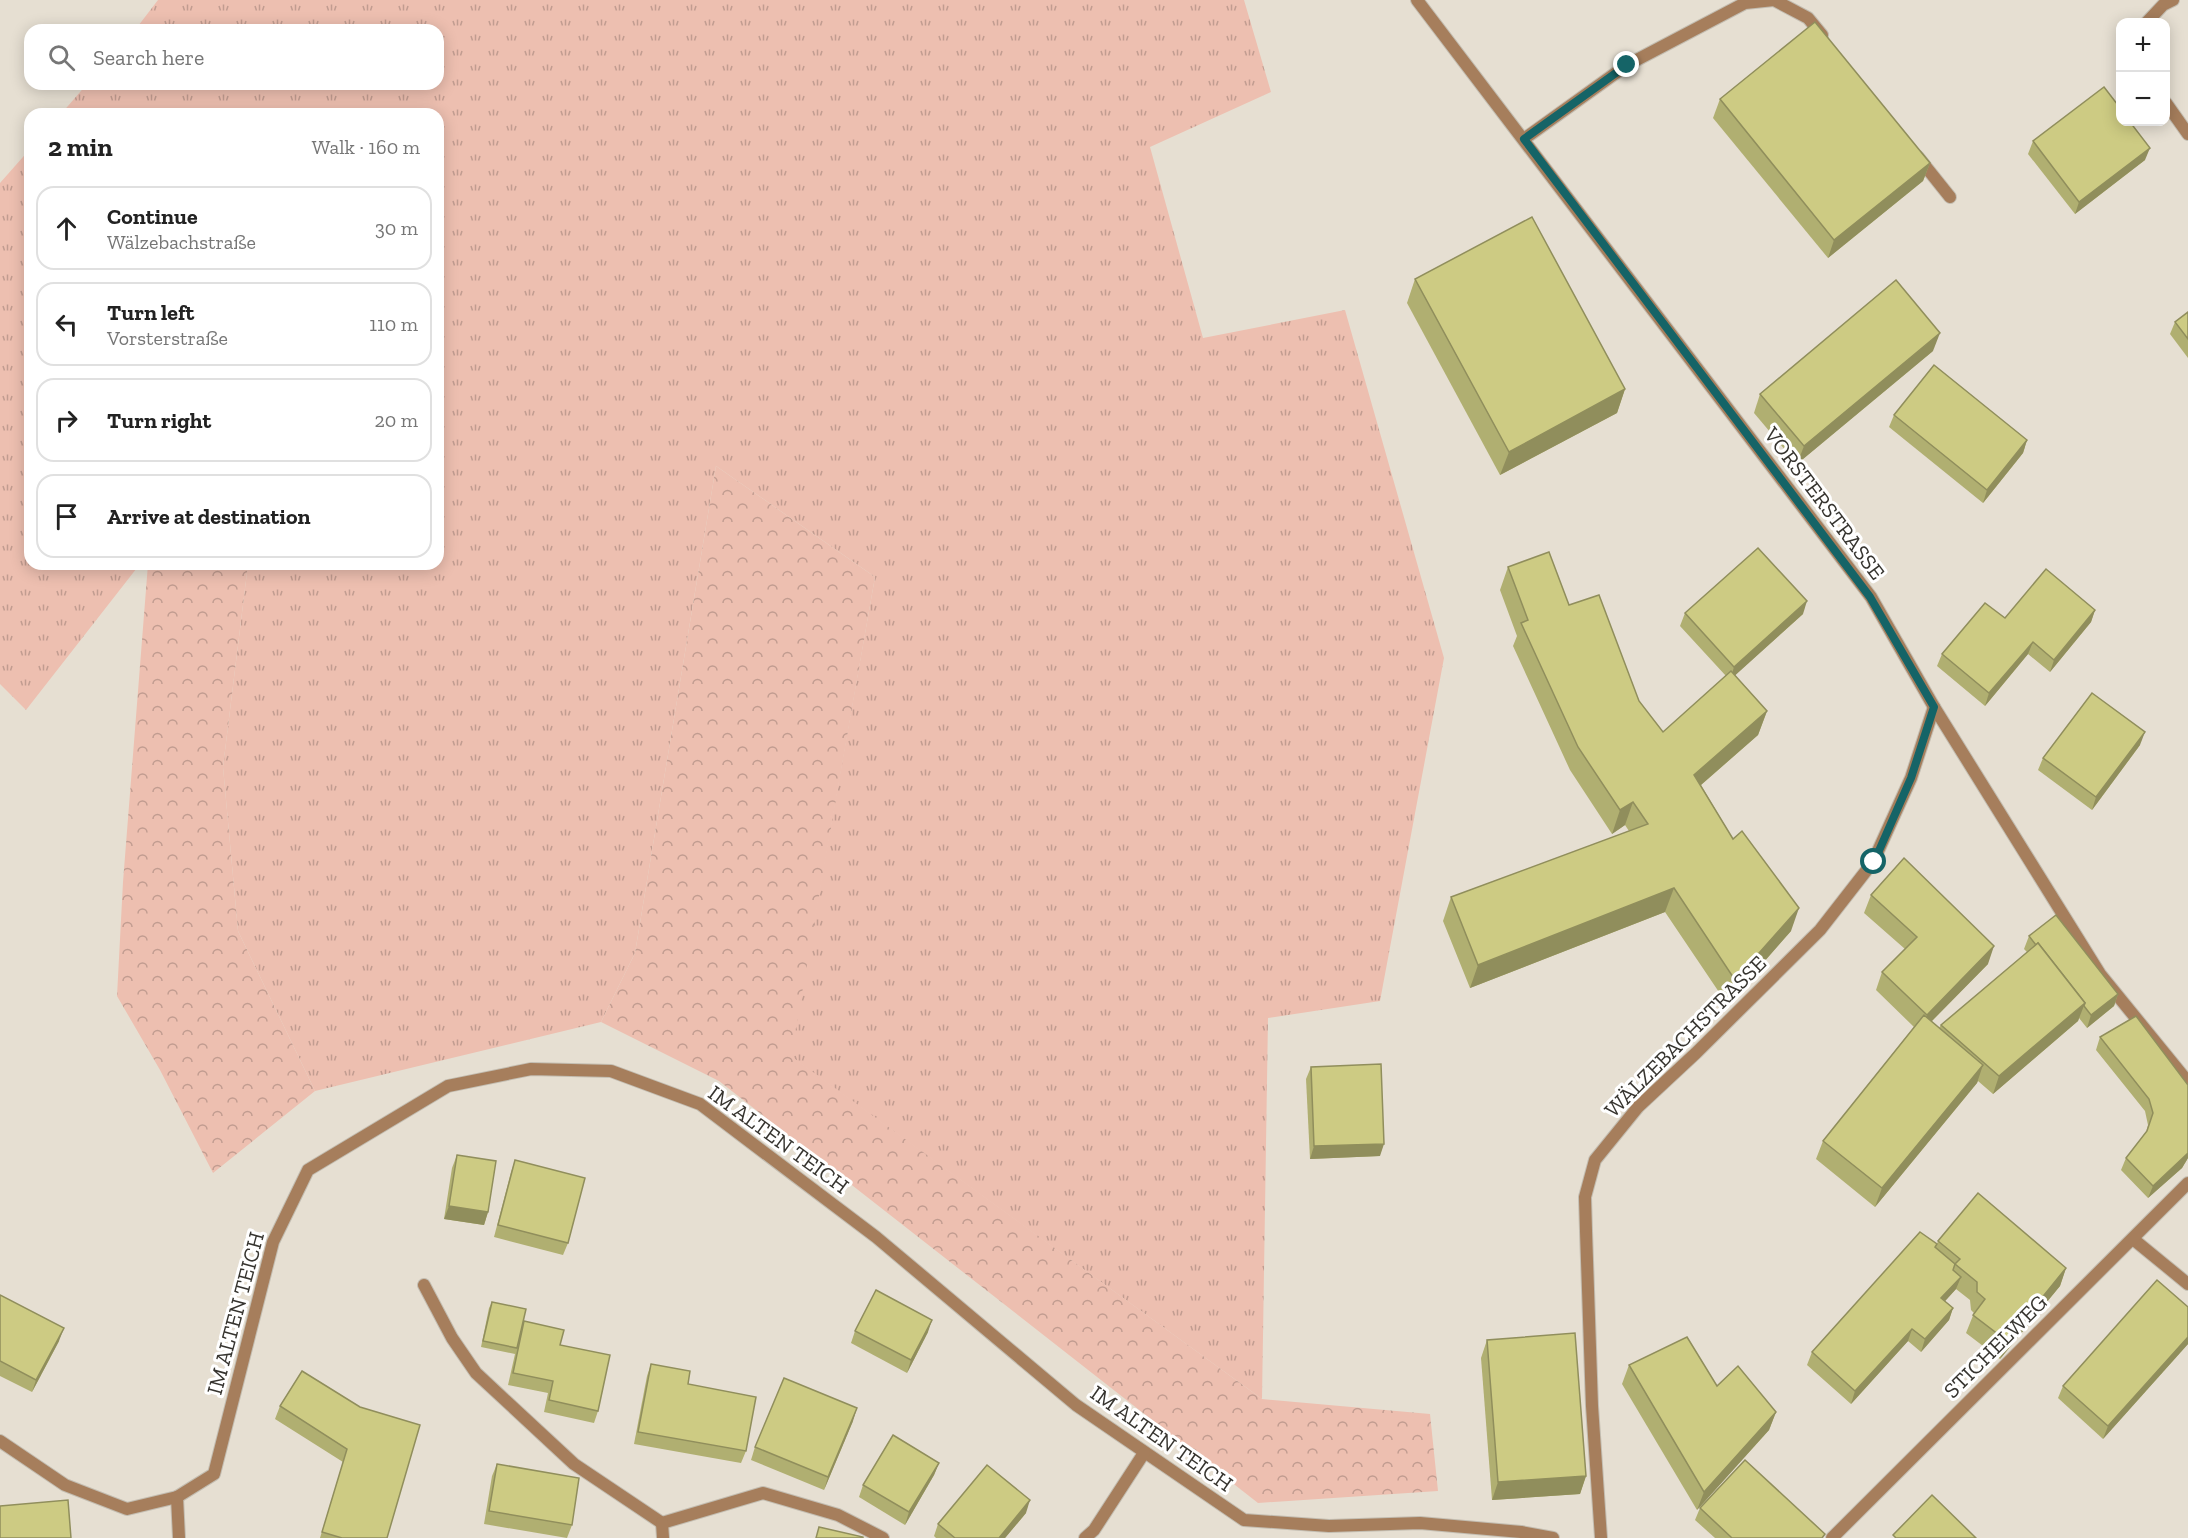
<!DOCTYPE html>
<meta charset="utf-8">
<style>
:root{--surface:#fff;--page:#f6f6f6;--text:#222;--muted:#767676;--line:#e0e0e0}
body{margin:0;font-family:"Zilla Slab",serif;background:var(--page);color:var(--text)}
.controls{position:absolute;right:18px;top:18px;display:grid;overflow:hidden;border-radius:12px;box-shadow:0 3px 15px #0003}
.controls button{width:54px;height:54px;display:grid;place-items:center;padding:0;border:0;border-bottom:2px solid var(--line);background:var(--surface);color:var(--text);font:30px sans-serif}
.stop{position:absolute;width:18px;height:18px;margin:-14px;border:4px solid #156467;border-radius:50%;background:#fff}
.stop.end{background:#156467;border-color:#fff;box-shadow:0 2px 6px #0008}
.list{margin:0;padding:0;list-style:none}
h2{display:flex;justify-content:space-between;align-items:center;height:78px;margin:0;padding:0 24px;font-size:26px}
h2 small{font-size:20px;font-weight:400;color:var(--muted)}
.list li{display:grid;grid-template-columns:39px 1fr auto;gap:18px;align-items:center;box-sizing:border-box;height:84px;margin:0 12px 12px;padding:0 12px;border:2px solid var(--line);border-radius:18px}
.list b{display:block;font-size:22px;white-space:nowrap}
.list p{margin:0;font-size:20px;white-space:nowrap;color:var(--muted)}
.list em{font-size:20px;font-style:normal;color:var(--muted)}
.icon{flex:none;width:33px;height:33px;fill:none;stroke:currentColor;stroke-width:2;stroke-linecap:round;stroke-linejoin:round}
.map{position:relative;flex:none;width:2188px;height:1538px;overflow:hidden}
.search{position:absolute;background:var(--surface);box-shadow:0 3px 15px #0003;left:24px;top:24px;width:420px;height:66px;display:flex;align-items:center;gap:15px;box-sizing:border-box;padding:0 21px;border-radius:18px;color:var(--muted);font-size:22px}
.panel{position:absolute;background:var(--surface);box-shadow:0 3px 15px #0003;left:24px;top:108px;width:420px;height:462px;border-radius:18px}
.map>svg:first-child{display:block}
.grass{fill:url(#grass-tufts)}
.forest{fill:url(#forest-crowns)}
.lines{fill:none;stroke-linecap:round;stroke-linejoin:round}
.lane-casing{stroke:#c3bdb1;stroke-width:14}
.street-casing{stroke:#c3bdb1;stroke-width:14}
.lane{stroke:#a67e5c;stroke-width:12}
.street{stroke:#a67e5c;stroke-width:12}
.wall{fill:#b0af71}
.shaded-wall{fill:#908e5c}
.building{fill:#cdcb83;stroke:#908e5c;stroke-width:1.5}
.route{stroke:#156467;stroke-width:8}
.labels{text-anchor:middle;stroke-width:6;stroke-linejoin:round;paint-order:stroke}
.street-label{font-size:22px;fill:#36342f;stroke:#fff}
</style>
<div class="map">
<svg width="2188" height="1538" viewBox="0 0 2188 1538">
<defs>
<pattern id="grass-tufts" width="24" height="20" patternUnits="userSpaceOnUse" patternTransform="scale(1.5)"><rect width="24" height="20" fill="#edbfb0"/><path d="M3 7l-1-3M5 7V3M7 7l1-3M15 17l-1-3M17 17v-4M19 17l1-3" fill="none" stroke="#c19c90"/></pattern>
<pattern id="forest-crowns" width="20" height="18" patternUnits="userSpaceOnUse" patternTransform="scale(1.5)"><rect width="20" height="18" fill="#edbfb0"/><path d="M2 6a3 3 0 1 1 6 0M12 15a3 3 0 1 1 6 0" fill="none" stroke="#c19c90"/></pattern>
</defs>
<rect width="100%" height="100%" fill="#e6dfd2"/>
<g class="grass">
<polygon points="158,0 1244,0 1271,92 1150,147 1203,338 1345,310 1444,658 1380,1001 1268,1018 1262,1399 790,1056 875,577 716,466 635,953 601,1022 315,1091 238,931 223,767 248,564 438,564 438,114 61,114 87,84 438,84 438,30 135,30"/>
<polygon points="30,149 30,564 140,564 26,710 0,684 0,183"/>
</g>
<g class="forest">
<polygon points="716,466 875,577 791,1056 1262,1399 1430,1414 1438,1491 1258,1503 719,1081 601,1022 635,953"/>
<polygon points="148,564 248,564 223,767 238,931 315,1091 213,1173 160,1070 117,996 123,882"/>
</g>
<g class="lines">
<defs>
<g id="lane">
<polyline points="2147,22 2163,5 2173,0"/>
<polyline points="2166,103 2188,134"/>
<polyline points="1524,139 1627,65 1745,3 1774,0 1808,18 1822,35"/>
<polyline points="1918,157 1950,197"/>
<polyline points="2133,1239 2188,1284"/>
</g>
<g id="street">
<polyline points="1417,0 1871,597 1934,707 2100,974 2188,1082"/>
<polyline points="424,1285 452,1338 476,1373 574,1464 662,1523"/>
<polyline points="0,1441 65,1485 127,1509 177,1497 214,1474 273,1242 308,1170 448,1086 531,1069 611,1071 700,1104 876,1237 1076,1405 1244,1520 1329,1526 1420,1523 1521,1532 1553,1538"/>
<polyline points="177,1497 179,1538"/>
<polyline points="662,1523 763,1493 838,1515 883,1538"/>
<polyline points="662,1523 663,1538"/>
<polyline points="1085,1538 1094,1530 1144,1453"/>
<polyline points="1601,1538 1592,1406 1586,1231 1585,1197 1595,1160 1638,1107 1696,1053 1820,930 1873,862 1911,778 1934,707"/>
<polyline points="1832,1538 2188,1183"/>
</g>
</defs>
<use href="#lane" class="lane-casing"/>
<use href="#street" class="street-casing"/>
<use href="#lane" class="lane"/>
<use href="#street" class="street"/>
</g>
<g class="wall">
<polygon points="1720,99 1930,163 1923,181 1828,258 1713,118"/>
<polygon points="2033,141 2145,160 2075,214 2028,154"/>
<polygon points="1415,279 1625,389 1617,413 1500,475 1407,303"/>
<polygon points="2188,312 2188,358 2170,334 2175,322"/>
<polygon points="1933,351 1797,464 1754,413 1760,394"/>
<polygon points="1894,415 2027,440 2023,453 1983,503 1889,427"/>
<polygon points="1508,567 1569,605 1639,701 1663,732 1726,676 1680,626 1685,613 1803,614 1735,675 1767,711 1758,735 1701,785 1733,839 1791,931 1727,1004 1665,912 1470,988 1443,921 1451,897 1629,831 1625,825 1612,834 1570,770 1513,646 1517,636 1500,590"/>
<polygon points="2095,610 2091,622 2050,672 2028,654 1985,706 1937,666 1942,654 2005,618"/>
<polygon points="2140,745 2092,810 2038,770 2043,758"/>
<polygon points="1871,895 1988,964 1931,1022 1939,1028 1941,1025 2027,952 2024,949 2029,936 2118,994 2114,1006 2087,1028 2079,1018 2078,1021 1993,1094 1978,1081 1977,1083 1875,1207 1816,1159 1823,1141 1914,1027 1876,990 1882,972 1905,949 1864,913"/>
<polygon points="2100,1037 2188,1085 2188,1158 2182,1168 2148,1198 2121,1170 2126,1158 2146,1132 2148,1125 2145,1111 2096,1050"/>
<polygon points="1311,1067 1380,1156 1310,1159 1306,1079"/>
<polygon points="457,1155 488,1212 484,1225 444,1219 452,1168"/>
<polygon points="515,1160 568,1243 563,1255 494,1237 511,1172"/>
<polygon points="1938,1241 2066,1268 2060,1286 2000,1359 1966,1333 1974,1313 1971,1310 1970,1300 1956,1289 1945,1301 1953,1308 1949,1320 1921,1352 1908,1341 1851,1404 1807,1365 1812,1352 1937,1244"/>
<polygon points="0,1295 59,1341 32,1392 0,1376"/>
<polygon points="492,1302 522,1326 560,1345 598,1411 594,1423 544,1412 548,1393 508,1385 515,1354 481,1347 489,1308"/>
<polygon points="2188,1307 2188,1344 2103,1439 2058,1398 2063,1386"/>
<polygon points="855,1331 928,1332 907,1373 851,1343"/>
<polygon points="1487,1340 1586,1476 1580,1494 1492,1500 1481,1358"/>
<polygon points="651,1364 746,1451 741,1463 634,1444 647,1376"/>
<polygon points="1629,1365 1717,1386 1776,1412 1769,1430 1697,1510 1622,1384"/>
<polygon points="280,1406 360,1407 387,1538 320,1538 343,1462 275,1419"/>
<polygon points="853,1421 824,1490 751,1460 755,1447"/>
<polygon points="939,1463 934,1475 905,1525 859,1497 863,1485"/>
<polygon points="497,1464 572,1525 567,1538 484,1524 492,1476"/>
<polygon points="1700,1508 1824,1538 1715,1538 1695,1520"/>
<polygon points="1026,1513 1005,1538 936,1538 934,1536 938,1524"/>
</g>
<g class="shaded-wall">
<polygon points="2150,148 2145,160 2075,214 2079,202"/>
<polygon points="1930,163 1923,181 1828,258 1834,240"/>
<polygon points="1940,333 1933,351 1797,464 1804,446"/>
<polygon points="1625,389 1617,413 1500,475 1509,452"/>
<polygon points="2027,440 2023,453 1983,503 1987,490"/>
<polygon points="1807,601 1803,614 1730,680 1734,667"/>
<polygon points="2095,610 2091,622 2050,672 2054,660"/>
<polygon points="2033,642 2028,654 1985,706 1989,693"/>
<polygon points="1767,711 1758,735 1686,798 1694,775"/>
<polygon points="2145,732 2140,745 2092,810 2096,797"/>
<polygon points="1633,802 1625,825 1612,834 1620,810"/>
<polygon points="1674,888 1665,912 1470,988 1478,965"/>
<polygon points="1799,908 1791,931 1727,1004 1735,980"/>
<polygon points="1994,946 1988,964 1920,1033 1927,1015"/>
<polygon points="2118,994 2114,1006 2087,1028 2091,1015"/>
<polygon points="2085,1003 2078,1021 1993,1094 1999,1076"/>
<polygon points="1983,1065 1977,1083 1875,1207 1882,1188"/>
<polygon points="1384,1144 1380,1156 1310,1159 1314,1146"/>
<polygon points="2188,1153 2188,1158 2182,1168 2148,1198 2153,1186"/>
<polygon points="449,1206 488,1212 484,1225 444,1219"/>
<polygon points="2066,1268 2060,1286 2000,1359 2007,1341"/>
<polygon points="1961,1277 1956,1289 1937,1310 1941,1298"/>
<polygon points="1953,1308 1949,1320 1921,1352 1925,1339"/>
<polygon points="932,1320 928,1332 907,1373 911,1360"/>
<polygon points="64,1328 59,1341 32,1392 36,1380"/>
<polygon points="1912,1329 1908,1341 1851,1404 1855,1391"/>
<polygon points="2188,1337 2188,1344 2103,1439 2108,1426"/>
<polygon points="857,1408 853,1421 824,1490 828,1477"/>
<polygon points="1776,1412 1769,1430 1697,1510 1704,1492"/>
<polygon points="939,1463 934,1475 905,1525 909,1512"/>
<polygon points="1586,1476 1580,1494 1492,1500 1498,1482"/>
<polygon points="1030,1500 1026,1513 1005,1538 999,1538"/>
</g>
<g class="building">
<polygon points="1815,22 1930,163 1834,240 1720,99"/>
<polygon points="2104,87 2121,109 2121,122 2130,122 2150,148 2079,202 2033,141"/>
<polygon points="1532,217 1625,389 1509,452 1415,279"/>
<polygon points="1896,280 1940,333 1804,446 1760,394"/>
<polygon points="2188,312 2188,339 2175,322"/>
<polygon points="1934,365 2027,440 1987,490 1894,415"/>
<polygon points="1758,548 1807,601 1734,667 1685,613"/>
<polygon points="1549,552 1569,605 1599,595 1639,701 1663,732 1731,671 1767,711 1694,775 1733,839 1742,831 1799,908 1735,980 1674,888 1478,965 1451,897 1648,824 1633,802 1620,810 1578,747 1521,623 1528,620 1508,567"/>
<polygon points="2046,569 2095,610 2054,660 2033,642 1989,693 1942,654 1985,603 2005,618"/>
<polygon points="2092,693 2145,732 2096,797 2043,758"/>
<polygon points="1904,858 1994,946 1927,1015 1882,972 1917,937 1871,895"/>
<polygon points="2056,915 2118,994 2091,1015 2084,1006 2085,1003 2038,943 2036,945 2029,936"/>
<polygon points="2038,943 2085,1003 1999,1076 1941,1025"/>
<polygon points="1924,1015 1983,1065 1882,1188 1823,1141"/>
<polygon points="2136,1016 2188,1085 2188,1153 2153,1186 2126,1158 2147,1131 2153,1113 2149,1099 2100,1037"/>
<polygon points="1381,1064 1384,1144 1314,1146 1311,1067"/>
<polygon points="457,1155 496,1161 488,1212 449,1206"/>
<polygon points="515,1160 585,1178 568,1243 498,1225"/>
<polygon points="1978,1193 2066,1268 2007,1341 1973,1315 1985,1299 1977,1292 1977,1282 1955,1264 1960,1259 1938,1241"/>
<polygon points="1920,1232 1937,1244 1935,1247 1955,1264 1953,1270 1961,1277 1941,1298 1953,1308 1925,1339 1912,1329 1855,1391 1812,1352"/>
<polygon points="2157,1280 2188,1307 2188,1337 2108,1426 2063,1386"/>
<polygon points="876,1290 932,1320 911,1360 855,1331"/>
<polygon points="0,1295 64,1328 36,1380 0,1361"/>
<polygon points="492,1302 526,1309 517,1348 483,1341"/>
<polygon points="524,1321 564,1330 560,1345 610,1355 598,1411 549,1400 553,1381 513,1373"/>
<polygon points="1575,1333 1586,1476 1498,1482 1487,1340"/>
<polygon points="1687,1337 1717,1386 1738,1366 1776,1412 1704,1492 1629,1365"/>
<polygon points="651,1364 690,1371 688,1384 756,1397 746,1451 638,1432"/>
<polygon points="302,1371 360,1407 420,1425 387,1538 342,1538 322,1532 347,1449 280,1406"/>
<polygon points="784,1378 857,1408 828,1477 755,1447"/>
<polygon points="893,1435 939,1463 909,1512 863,1485"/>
<polygon points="1745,1460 1825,1534 1822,1538 1732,1538 1700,1508"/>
<polygon points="497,1464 579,1478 572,1525 489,1511"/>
<polygon points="987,1465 1030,1500 999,1538 955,1538 938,1524"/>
<polygon points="1932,1495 1976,1538 1896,1538 1893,1535"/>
<polygon points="68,1500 71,1538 0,1538 0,1506"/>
<polygon points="819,1527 863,1537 863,1538 816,1538"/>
</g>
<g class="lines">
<polyline class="route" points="1627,65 1524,139 1870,597 1934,707 1911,778 1874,862"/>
</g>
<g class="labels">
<g class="street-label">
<text transform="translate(1825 503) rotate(53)" y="8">VORSTERSTRASSE</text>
<text transform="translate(1685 1036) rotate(-45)" y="8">WÄLZEBACHSTRASSE</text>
<text transform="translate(779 1139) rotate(36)" y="8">IM ALTEN TEICH</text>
<text transform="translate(235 1313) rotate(-75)" y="8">IM ALTEN TEICH</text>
<text transform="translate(1995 1346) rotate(-45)" y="8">STICHELWEG</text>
<text transform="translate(1162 1438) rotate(35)" y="8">IM ALTEN TEICH</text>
</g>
</g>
</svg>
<div class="controls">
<button>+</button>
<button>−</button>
</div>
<div class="stop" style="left:1874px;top:862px"></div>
<div class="stop end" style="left:1627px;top:65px"></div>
<div class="search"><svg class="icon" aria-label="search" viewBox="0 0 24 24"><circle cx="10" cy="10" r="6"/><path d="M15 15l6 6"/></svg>Search here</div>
<section class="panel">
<h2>2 min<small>Walk · 160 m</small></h2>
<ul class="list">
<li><svg class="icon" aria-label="ahead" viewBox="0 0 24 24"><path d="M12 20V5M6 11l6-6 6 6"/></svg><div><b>Continue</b><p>Wälzebachstraße</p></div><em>30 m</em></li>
<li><svg class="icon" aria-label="left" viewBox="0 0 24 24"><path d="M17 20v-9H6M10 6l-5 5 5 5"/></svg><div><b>Turn left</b><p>Vorsterstraße</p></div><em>110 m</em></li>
<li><svg class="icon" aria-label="right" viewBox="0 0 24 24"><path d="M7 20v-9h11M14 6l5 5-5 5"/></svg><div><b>Turn right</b></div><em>20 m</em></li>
<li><svg class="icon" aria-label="arrive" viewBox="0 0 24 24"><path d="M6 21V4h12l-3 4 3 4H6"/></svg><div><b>Arrive at destination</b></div></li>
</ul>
</section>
</div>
